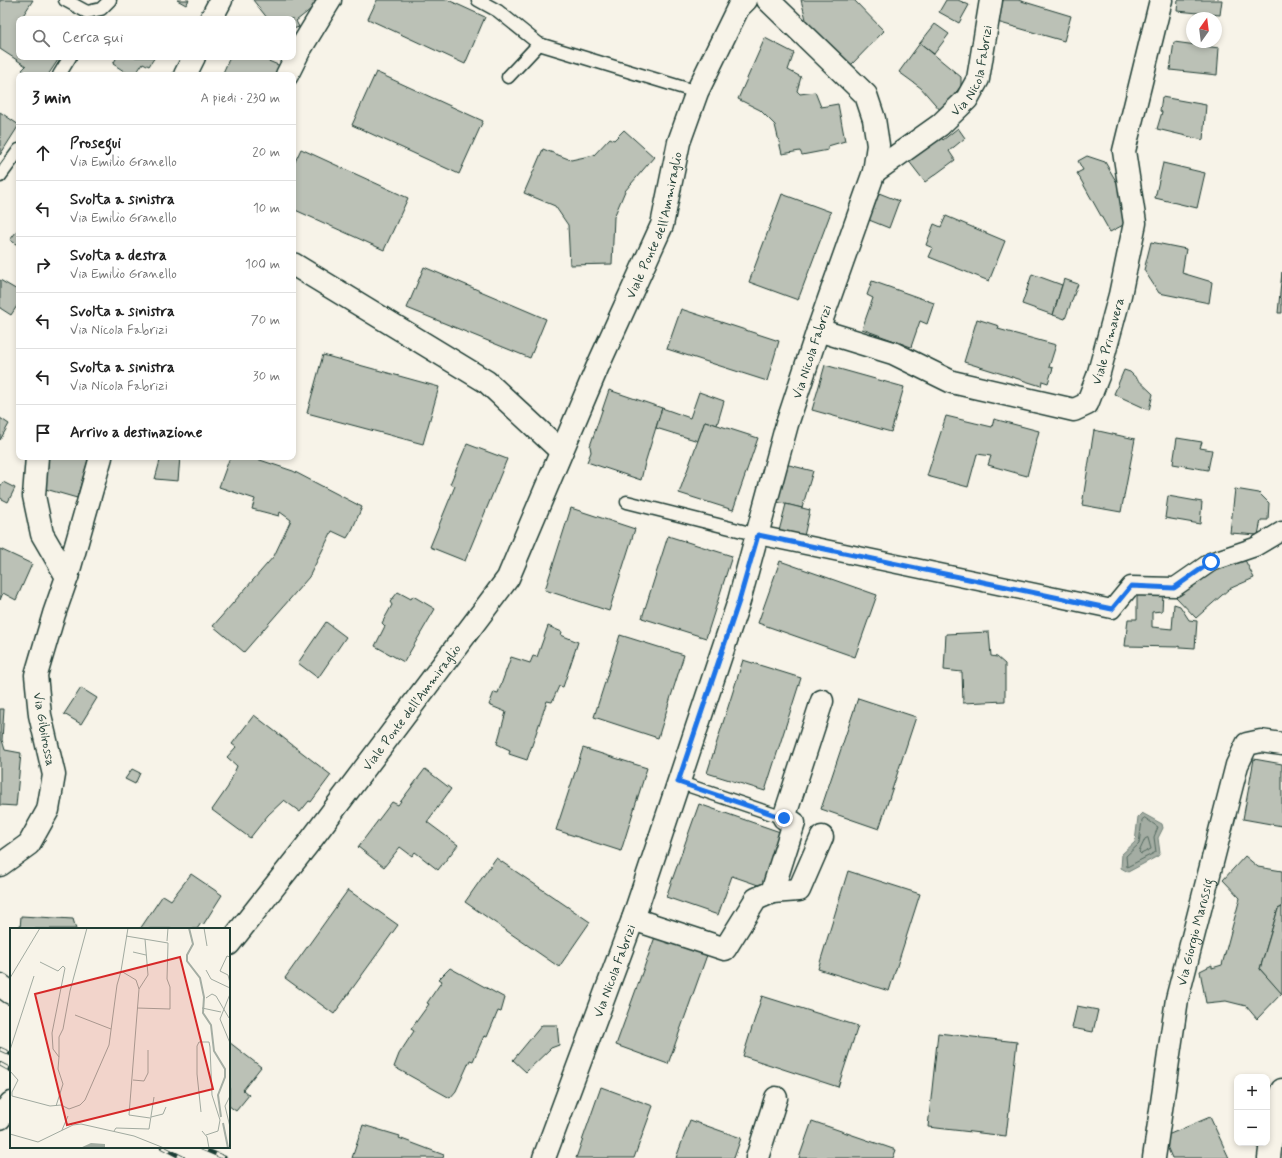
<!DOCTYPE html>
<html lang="it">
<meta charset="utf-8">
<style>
:root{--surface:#fff;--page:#f6f6f6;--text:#222;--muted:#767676;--line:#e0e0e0}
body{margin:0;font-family:Mynerve,sans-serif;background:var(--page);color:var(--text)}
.controls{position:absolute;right:12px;bottom:12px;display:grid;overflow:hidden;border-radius:8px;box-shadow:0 2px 6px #0003}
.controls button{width:36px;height:36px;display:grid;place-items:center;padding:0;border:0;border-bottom:1px solid var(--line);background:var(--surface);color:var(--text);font:20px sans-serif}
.compass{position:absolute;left:1186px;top:12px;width:36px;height:36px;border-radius:50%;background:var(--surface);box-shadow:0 2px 6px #0003;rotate:14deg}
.stop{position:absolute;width:12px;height:12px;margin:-9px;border:3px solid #1a73e8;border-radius:50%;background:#fff}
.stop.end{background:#1a73e8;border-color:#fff;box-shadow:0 1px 4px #0008}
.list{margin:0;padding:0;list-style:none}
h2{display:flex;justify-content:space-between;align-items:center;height:52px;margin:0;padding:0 16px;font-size:17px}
h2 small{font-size:13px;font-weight:400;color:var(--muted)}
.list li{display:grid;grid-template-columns:26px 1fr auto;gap:12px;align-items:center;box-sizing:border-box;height:56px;padding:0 16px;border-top:1px solid var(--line)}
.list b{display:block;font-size:15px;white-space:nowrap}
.list p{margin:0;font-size:13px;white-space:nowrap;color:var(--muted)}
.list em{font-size:13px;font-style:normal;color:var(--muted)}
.icon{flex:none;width:22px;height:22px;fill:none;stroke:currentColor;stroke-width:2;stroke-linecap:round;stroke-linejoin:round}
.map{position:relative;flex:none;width:1282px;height:1158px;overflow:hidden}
.search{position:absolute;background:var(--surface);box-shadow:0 2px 6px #0003;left:16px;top:16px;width:280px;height:44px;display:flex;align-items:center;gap:10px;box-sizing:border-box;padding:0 14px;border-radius:8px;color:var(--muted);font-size:15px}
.panel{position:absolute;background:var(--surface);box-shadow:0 2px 6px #0003;left:16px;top:72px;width:280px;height:388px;border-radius:8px}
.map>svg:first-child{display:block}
.water{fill:#a4ada3;stroke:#6f8077}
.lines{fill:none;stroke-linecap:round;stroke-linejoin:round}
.shore{stroke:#546a60;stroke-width:1}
.building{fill:#bbc1b6;stroke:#1f3d34}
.service-casing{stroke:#1f3d34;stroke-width:15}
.pedestrian-casing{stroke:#1f3d34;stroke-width:21}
.minor-casing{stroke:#1f3d34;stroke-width:25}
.service{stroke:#f7f3e8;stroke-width:12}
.pedestrian{stroke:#f7f3e8;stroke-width:18}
.minor{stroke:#f7f3e8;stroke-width:22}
.rail-casing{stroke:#1f3d34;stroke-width:4.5}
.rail{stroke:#f7f3e8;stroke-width:3;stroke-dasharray:9;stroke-linecap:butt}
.route{stroke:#1a73e8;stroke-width:5}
.labels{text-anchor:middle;stroke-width:3;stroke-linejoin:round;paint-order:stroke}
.street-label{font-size:13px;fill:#1f3d34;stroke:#f7f3e8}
.inset-river{fill:none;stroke:#a4ada3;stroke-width:2}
.inset-road{fill:none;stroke:#a1aaa0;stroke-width:1}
.view{fill:#d62828;fill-opacity:0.15;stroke:#d62828;stroke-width:2}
.inset-edge{fill:none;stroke:#1f3d34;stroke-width:2}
</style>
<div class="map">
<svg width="1282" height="1158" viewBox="0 0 1282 1158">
<rect width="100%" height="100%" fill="#f7f3e8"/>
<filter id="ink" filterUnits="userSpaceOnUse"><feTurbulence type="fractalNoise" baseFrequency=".025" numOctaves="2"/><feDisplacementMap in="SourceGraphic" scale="8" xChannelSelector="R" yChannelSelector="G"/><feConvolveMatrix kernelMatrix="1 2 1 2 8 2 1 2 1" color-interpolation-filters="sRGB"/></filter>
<g filter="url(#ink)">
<polygon class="water" points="1142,813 1162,824 1163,828 1158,838 1160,853 1158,856 1128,872 1121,868 1122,854 1135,842 1138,817"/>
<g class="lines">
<g class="shore">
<polygon points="1145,818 1158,827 1154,837 1156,852 1127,867 1126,856 1139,844 1142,820"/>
<polygon points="1148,838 1151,849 1141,854 1139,852 1145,839"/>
</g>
</g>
<g class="building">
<polygon points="0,0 33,0 22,17 25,19 19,19 19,57 60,57 48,75 30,75 22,70 26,66 0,49"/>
<polygon points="177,0 189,0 186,5"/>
<polygon points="253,0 320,0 321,1 296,21 299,27 293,29 293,19 268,19"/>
<polygon points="377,0 448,0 485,17 465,64 368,19"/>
<polygon points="801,0 854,0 884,31 850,66 807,23"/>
<polygon points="946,0 958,0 969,5 959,23 939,12"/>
<polygon points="1003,0 1018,0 1071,16 1064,41 997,22"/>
<polygon points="1178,0 1222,0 1220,15 1177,11"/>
<polygon points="935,24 949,34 934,54 920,43"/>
<polygon points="765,38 794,53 788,70 801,77 797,91 800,94 815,92 821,107 838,104 845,141 828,146 828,150 802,155 800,151 782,154 775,125 760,110 738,99"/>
<polygon points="1174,42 1219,48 1217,75 1170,70"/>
<polygon points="920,43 961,77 961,86 941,111 921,88 899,72"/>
<polygon points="117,57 155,57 149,66 143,63 135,75 130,75 113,64"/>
<polygon points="230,57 259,57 283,67 280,75 222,75"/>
<polygon points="376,72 483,121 459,174 352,125"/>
<polygon points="1162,97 1206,105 1203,140 1157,129 1162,112 1160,111"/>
<polygon points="0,112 19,125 0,155"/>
<polygon points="958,128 965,138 949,151 955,160 925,182 908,160 940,136 943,140"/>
<polygon points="624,130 654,157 625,191 614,217 612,264 570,265 568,225 555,206 524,193 543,149 571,160 594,155 610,138 614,140"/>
<polygon points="301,149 408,198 384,250 293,209 293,166"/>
<polygon points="1087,156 1105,162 1120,188 1127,223 1110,232 1077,173 1083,170 1078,161"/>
<polygon points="1163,163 1205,173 1197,208 1155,198"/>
<polygon points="879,193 899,201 889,228 869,220"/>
<polygon points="782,194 831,212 798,300 749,282"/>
<polygon points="946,216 1005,241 989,281 929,257 933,248 926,245 934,224 941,227"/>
<polygon points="19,228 19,246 10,240"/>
<polygon points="1151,242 1186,249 1182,273 1212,282 1209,303 1159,293 1144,270"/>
<polygon points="424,267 546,319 530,358 407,308"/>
<polygon points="1282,272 1282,313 1278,313"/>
<polygon points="1032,274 1062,285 1053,315 1022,304"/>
<polygon points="1064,279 1078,284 1065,319 1053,315"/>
<polygon points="0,280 19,291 19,303 11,315 0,308"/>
<polygon points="872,281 934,303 927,324 920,321 911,347 862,329 873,298 867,295"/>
<polygon points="681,309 779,341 767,381 667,349"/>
<polygon points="977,319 999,326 998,329 1056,345 1049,367 1053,368 1048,383 1042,381 1041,386 964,362"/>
<polygon points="323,355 439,387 423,444 307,413"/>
<polygon points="825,365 904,387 891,432 812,410"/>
<polygon points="1124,370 1130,372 1153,394 1149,410 1114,394"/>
<polygon points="609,390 662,408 645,463 641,480 587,462 591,452 590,446"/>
<polygon points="699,392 724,401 717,425 705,421 698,441 656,428 662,408 690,418"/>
<polygon points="946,416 992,427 994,419 1039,431 1027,476 988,465 991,456 977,454 968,487 927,476"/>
<polygon points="0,418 9,424 0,440"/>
<polygon points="705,421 758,438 733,510 679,493"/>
<polygon points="1094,430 1135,439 1121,512 1082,505"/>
<polygon points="1177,438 1202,442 1200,448 1212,450 1208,470 1173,464"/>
<polygon points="467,444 507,459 465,561 430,547 455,486 450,484"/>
<polygon points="48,457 89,457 77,498 42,488"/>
<polygon points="161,457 180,457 178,481 155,479"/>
<polygon points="230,457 251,457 293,471 362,507 352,530 347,538 332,531 309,577 244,652 213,626 274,556 291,520 280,512 279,516 252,509 255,499 219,487"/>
<polygon points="781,463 813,471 802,508 772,501"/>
<polygon points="3,482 15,488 8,502 0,498 0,487"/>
<polygon points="1235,489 1259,493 1269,503 1268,520 1261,520 1258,535 1230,533"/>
<polygon points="1168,496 1202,502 1200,524 1165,518"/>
<polygon points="786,504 810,510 804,536 779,531"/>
<polygon points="571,508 635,529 609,611 545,590"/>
<polygon points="668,536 732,556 706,638 642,618"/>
<polygon points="0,549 32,564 16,600 3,593 0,600"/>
<polygon points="1243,556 1254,578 1229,589 1196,618 1176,597 1212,568"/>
<polygon points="780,561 877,595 855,657 758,623"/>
<polygon points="398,592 411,599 413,596 435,609 404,662 375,646 385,626 382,623 392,605 390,602"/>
<polygon points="1137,592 1163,593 1162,611 1152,612 1152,627 1172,629 1174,604 1180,606 1189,620 1197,621 1195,648 1180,647 1178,646 1178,647 1125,646 1128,619 1137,619"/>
<polygon points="326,622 346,637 318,678 298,663"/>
<polygon points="548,626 562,632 561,635 578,642 563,687 559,686 552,702 547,701 527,760 509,754 510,750 497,744 506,712 489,705 494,692 498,693 511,657 530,663 533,656 537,657"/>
<polygon points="989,632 991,656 997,657 1005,664 1005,701 963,703 962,672 944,670 946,634"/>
<polygon points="620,635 684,655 658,738 594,717"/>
<polygon points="743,660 801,678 765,791 707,773"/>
<polygon points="81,688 97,698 81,724 64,714"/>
<polygon points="858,698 916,717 879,829 821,809"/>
<polygon points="0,709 4,709 2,740 5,750 21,753 16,806 0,805"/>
<polygon points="254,715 331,775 311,802 309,801 300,812 284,800 268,815 250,838 212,810 228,787 237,766 227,757 236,747 232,744"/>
<polygon points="583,748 647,768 621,851 556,830"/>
<polygon points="1254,759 1282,764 1282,826 1243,819"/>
<polygon points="132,769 140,773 135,784 125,779"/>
<polygon points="425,769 451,789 427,822 458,845 438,870 415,852 412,856 400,847 384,867 358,847 392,802 398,805"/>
<polygon points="699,804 783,833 764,887 732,876 718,915 666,897"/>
<polygon points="1245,856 1258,867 1282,871 1282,907 1278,909 1260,969 1282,993 1257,1019 1246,1006 1226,1001 1206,1003 1200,971 1212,965 1212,968 1222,965 1240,898 1223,880"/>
<polygon points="496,858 590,922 559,967 465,902"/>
<polygon points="848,871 920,894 889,991 818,969"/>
<polygon points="191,874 222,895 203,925 201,923 197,929 140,929 163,895 171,900"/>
<polygon points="348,890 398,925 334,1014 285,978"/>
<polygon points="1282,907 1282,994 1260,969 1278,909"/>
<polygon points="21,916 73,919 76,929 20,929"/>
<polygon points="655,937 707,955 668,1064 616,1045"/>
<polygon points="450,968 505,998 501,1012 498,1011 487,1037 484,1036 473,1061 470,1060 456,1091 450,1098 394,1067 399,1054 414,1031 411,1029 429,1004 427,1003 442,981 439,979"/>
<polygon points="762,996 858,1026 838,1087 743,1056"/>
<polygon points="1077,1006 1098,1010 1093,1032 1072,1028"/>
<polygon points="542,1025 557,1025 559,1045 551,1048 526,1072 513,1060"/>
<polygon points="938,1033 1017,1042 1006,1136 928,1127"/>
<polygon points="229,1042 261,1067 243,1090 249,1095 236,1111 229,1106"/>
<polygon points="601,1087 653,1106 634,1158 576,1158"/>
<polygon points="1210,1117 1229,1158 1172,1158 1163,1137"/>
<polygon points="690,1120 741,1138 734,1158 676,1158"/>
<polygon points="812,1121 896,1150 893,1158 799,1158"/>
<polygon points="363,1125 400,1136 399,1138 444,1155 443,1158 352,1158"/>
</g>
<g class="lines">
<defs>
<g id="service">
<polyline points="65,0 87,12 101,9 110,0"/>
<polyline points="478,0 498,11 539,44 697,92"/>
<polyline points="59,75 70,57"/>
<polyline points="508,77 539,44"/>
<polyline points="0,176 19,150"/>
<polyline points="627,502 758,535"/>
<polyline points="678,782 784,818"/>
</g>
<polyline id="pedestrian" points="758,535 1112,609 1131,586 1175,587 1211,562 1255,547 1282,531"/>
<g id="minor">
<polyline points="211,19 221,0"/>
<polyline points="185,75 194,57"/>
<polyline points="287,75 299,51 330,0"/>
<path id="s1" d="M874,172L940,125L967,99L978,79L991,0"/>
<polyline points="293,264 487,382 561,451"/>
<path id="s2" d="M818,330L893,353L952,382L1074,410L1087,404L1098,376L1120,295L1135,223L1124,151L1161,0"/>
<polyline points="67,577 101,457"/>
<polyline points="0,865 29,844 48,810 54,775 40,715 36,675 54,614 67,577 42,534 34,496 37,457"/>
<polyline points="772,892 799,890 822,837"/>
<polyline points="633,919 725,949 756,899 772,892 794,823 784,818 822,701"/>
<path id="s3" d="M229,944L308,844L508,578L597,368L662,225L679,142L697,92L738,8L746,0"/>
<polyline points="0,985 11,993"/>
<polyline points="0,1118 11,1103"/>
<path id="s4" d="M544,1158L633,919L739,601L787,424L818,330L874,172L878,145L874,119L866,95L768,0"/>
<polyline points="757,1158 776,1098"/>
<path id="s5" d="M1154,1158L1177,999L1237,765L1247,744L1261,741L1282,744"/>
<polyline points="1269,1158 1275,1107 1282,1090"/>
</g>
</defs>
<use href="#service" class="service-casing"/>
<use href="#pedestrian" class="pedestrian-casing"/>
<use href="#minor" class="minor-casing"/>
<use href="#service" class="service"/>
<use href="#pedestrian" class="pedestrian"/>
<use href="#minor" class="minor"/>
<defs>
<g id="rail">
<polyline points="0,1049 11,1054"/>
<polyline points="0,1064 11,1070"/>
<polyline points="162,1147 183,1158"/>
<polyline points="199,1147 225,1158"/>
</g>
</defs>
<use href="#rail" class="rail-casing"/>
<use href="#rail" class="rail"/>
</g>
</g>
<g class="lines" filter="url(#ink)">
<polyline class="route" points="784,818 678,782 739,601 758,535 1112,609 1131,586 1174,588 1211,562"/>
</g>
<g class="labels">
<g class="street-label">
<text dy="5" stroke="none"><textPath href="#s1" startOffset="147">Via Nicola Fabrizi</textPath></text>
<text dy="5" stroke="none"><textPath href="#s3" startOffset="843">Viale Ponte dell'Ammiraglio</textPath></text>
<text dy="5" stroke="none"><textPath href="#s2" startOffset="350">Viale Primavera</textPath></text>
<text dy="5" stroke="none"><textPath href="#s4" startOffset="850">Via Nicola Fabrizi</textPath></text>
<text dy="5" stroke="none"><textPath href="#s3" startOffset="299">Viale Ponte dell'Ammiraglio</textPath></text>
<text transform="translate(45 729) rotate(80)" y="5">Via Gibilrossa</text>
<text dy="5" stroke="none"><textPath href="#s5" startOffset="230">Via Giorgio Marussig</textPath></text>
<text dy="5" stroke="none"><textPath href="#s4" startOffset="200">Via Nicola Fabrizi</textPath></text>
</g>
</g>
<g transform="translate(10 928)">
<rect width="220" height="220" fill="#f7f3e8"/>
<path d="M81,215L95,216V220H70Z" fill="#a4ada3"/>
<path class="inset-river" d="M179,0L183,16L177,27V33L190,50L194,69L193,85L201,97L204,123L215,141V149L208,167L211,189M213,195L218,220"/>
<path class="inset-road" d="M118,0L111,43L126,52L129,61L119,187L140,190M194,0L197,18M116,8L158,15L157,51L160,59V81L127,80M157,13L158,0M123,24L136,27M220,29L217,28L210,43L218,47L220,55M30,34L48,43L53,38L55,40L42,105L43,121L49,129L48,141L53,156L46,178M196,42L201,51L220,60M0,50L30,0M129,61L138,47L135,11M220,66L210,91L220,115M196,70L202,66L206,68L219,90M192,80L211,84M65,87L101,101M0,122L24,48M49,129V109L53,101L60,63L77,0M0,143L8,152L2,164V168L40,178L51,177L59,181M123,152L134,153L138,145V122M220,168L215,178L220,199M59,181L70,177L75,172L99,117L107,57L111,43M191,184L187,146V118L189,114H199L200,119L202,167L210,192M141,189L153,186L156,179M52,202L58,188M104,203L106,200L139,201L144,169M192,203L197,209L199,220M0,206L28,214L63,197L71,196L124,208L154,220M196,207L208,203L210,192"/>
<path class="view" d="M170,29L203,161L57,197L25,66Z"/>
<rect width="220" height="220" class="inset-edge"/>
</g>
</svg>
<div class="controls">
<button>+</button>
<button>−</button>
</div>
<svg class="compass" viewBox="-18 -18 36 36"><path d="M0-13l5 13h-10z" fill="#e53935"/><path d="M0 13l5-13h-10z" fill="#767676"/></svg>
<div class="stop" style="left:1211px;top:562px"></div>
<div class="stop end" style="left:784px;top:818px"></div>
<div class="search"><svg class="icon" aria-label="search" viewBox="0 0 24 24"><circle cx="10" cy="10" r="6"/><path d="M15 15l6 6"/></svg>Cerca qui</div>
<section class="panel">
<h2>3 min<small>A piedi · 230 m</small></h2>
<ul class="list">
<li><svg class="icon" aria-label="ahead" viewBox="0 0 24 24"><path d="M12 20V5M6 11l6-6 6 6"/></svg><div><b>Prosegui</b><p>Via Emilio Granello</p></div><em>20 m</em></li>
<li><svg class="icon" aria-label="left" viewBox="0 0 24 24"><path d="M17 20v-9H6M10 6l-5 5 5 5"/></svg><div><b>Svolta a sinistra</b><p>Via Emilio Granello</p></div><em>10 m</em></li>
<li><svg class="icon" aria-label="right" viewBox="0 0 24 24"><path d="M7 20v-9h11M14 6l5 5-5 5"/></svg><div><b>Svolta a destra</b><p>Via Emilio Granello</p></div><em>100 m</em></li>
<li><svg class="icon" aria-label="left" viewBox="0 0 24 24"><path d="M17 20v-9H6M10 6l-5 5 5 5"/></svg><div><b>Svolta a sinistra</b><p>Via Nicola Fabrizi</p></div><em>70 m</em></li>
<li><svg class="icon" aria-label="left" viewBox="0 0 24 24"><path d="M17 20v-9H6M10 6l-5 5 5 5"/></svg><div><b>Svolta a sinistra</b><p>Via Nicola Fabrizi</p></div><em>30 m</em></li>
<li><svg class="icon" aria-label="arrive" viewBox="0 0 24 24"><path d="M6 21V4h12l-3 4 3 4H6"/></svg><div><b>Arrivo a destinazione</b></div></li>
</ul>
</section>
</div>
